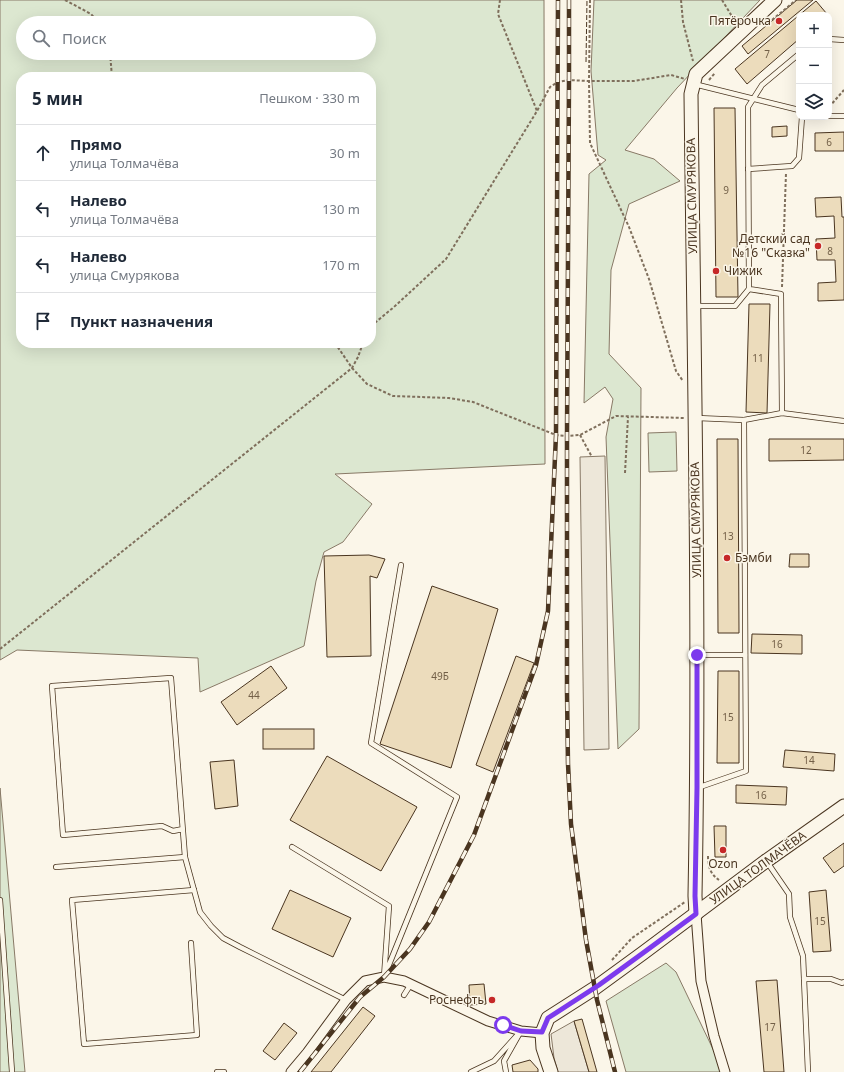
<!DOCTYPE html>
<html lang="ru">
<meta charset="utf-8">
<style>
:root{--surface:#fff;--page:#f2f2f3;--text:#1f2937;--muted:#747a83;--line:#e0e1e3}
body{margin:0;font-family:"Noto Sans",sans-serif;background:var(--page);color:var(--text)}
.controls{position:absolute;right:12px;top:12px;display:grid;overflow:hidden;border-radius:8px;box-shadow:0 4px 16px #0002}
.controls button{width:36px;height:36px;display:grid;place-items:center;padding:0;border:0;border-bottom:1px solid var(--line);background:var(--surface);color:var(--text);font:20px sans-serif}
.stop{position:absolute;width:12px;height:12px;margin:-9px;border:3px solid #7c3aed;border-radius:50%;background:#fff}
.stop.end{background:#7c3aed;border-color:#fff;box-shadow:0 1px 4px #0008}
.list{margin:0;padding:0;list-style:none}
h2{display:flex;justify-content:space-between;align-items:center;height:52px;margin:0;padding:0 16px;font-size:17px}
h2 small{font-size:13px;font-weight:400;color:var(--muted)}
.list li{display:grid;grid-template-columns:26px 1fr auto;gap:12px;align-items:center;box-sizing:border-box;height:56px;padding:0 16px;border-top:1px solid var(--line)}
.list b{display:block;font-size:15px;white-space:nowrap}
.list p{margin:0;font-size:13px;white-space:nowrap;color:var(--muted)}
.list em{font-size:13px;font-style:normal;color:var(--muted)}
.icon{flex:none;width:22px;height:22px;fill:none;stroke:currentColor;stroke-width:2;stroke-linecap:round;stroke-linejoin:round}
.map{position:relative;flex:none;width:844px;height:1072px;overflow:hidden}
.search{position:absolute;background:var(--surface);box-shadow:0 4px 16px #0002;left:16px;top:16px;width:360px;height:44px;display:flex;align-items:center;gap:10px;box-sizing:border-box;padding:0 14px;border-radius:22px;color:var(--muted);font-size:15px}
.panel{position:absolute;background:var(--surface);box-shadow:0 4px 16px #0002;left:16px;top:72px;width:360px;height:276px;border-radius:16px}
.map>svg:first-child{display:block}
.green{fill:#dce7d0;stroke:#887966;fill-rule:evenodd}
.parking{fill:#ede7d9;stroke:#887966}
.building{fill:#ecdcbc;stroke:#4a3520}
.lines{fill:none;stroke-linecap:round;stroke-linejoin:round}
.lane-casing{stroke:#4a3520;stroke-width:6}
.street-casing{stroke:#4a3520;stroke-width:11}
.secondary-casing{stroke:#4a3520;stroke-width:15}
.path{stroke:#7f6f5c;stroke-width:2;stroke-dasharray:3 2;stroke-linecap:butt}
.lane{stroke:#fbf6e9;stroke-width:4.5}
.street{stroke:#fbf6e9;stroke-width:9}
.secondary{stroke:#fbf6e9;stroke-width:13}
.rail-casing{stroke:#4a3520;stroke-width:4.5}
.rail{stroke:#fbf6e9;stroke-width:3;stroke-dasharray:9;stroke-linecap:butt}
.fence{stroke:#4a3520;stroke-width:1;stroke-dasharray:5 2;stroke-linecap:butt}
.route{stroke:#7c3aed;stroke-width:5}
.poi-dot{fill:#c62828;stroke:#fbf6e9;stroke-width:1.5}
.labels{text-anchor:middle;stroke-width:3;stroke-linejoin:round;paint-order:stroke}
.number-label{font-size:10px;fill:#725f47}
.poi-label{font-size:12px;fill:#4a3520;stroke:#fbf6e9;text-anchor:end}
.street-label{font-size:12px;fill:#4a3520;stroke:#fbf6e9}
</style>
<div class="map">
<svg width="844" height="1072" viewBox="0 0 844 1072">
<rect width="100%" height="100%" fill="#fbf6e9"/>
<g class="green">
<path d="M0,0H544L545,464L335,474L372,504L343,542L324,552L316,581L304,646L200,692L198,658L17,650L0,660ZM23,23H369V53H23ZM21,77H371V343H21Z"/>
<polygon points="594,0 760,0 677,88 625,150 654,159 680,181 629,204 611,270 609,354 641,388 639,729 618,749 606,437 613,399 605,387 584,403 589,174 606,160 598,155 591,71"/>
<polygon points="676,432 677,471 649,472 648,433"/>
<polygon points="0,788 25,1072 0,1072"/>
<polygon points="666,963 676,972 724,1072 626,1072 606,1001"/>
</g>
<g class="parking">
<polygon points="605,456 609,749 584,750 580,457"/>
<polygon points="574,1021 589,1072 558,1072 554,1058 551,1034"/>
</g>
<g class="building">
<polygon points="797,0 813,0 748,54 742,46"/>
<polygon points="816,1 827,14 799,15 799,39 747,84 735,69"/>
<polygon points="714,108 735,108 738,297 716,297"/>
<polygon points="787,126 787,136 772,137 772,127"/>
<polygon points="844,132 844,151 815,151 815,133"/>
<polygon points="841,197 842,217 844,217 844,300 818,301 818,283 836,282 835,260 817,260 816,239 835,238 834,216 816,217 815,198"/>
<polygon points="749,304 770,304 767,413 746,412"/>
<polygon points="717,439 738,439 739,633 718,633"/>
<polygon points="769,439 844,439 844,460 769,461"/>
<polygon points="790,554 809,554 809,567 789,567"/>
<polygon points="369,555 385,559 377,578 370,576 371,656 327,657 324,556"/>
<polygon points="432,586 498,609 451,768 380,744"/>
<polygon points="752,634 802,635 802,654 751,653"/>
<polygon points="516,656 534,663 493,772 476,765"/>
<polygon points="271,666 287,688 237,725 221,702"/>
<polygon points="718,671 739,671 739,763 717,763"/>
<rect x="263" y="729" width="51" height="20"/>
<polygon points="785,750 835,754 834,771 783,767"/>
<polygon points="327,756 417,807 381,871 290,820"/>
<polygon points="234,760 238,806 215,809 210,762"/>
<polygon points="736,785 787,787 786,805 736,803"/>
<polygon points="714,826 726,826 726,857 715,857"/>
<polygon points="844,843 844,866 834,873 823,858"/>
<polygon points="290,890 351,918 333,957 272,929"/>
<polygon points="826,890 831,951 813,952 809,892"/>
<polygon points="777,980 784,1072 764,1072 756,981"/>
<polygon points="484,984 486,1004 470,1005 469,985"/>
<polygon points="363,1007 375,1016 331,1072 311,1072"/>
<polygon points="582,1019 597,1072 589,1072 574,1021"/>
<polygon points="284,1023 297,1033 275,1060 263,1051"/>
<polygon points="530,1060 538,1069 538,1072 513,1072 512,1065"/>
</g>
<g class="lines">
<defs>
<g id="lane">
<polyline points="829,39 844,40"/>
<polyline points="694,84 799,110"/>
<polyline points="829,116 844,116"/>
<polyline points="748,169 792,166 799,158 802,117"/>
<polyline points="695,306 735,306 749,289"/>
<polyline points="782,413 781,294 749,289 748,107 762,85 799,54"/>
<polyline points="697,418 744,420"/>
<polyline points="698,655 745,655"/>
<polyline points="697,788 746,771 744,420 782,413 844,421"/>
<polyline points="183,829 173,831 162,826 63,835 52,686 171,678 185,857 200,912 211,926 223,938 240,947 346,1000"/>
<polyline points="292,847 389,906 384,977 457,797 371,743 401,565"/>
<polyline points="767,862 789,894 790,917 803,956 804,979 831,979 842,983 844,982"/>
<polyline points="56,867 185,857"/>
<polyline points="0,900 12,1072"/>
<polyline points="191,943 197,1035 84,1044 72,900 194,890"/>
<polyline points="804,979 808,1072"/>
<polyline points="404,995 411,984"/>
<polyline points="217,1072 224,1072"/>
<polyline points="471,1072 494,1061 521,1031 504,1061 506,1072"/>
</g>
<g id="street">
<polyline points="696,914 701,981 714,1036 725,1072"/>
<polyline points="291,1072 307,1053 346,1000 365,981 384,977 404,981 488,1021 521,1031 542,1033"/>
</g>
<g id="secondary">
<path d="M696,914L695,896C700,629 694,361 691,94L696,74L775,0"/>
<polyline points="551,1072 543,1048 542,1033 548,1018 595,988 643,953 766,861 844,806"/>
</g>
</defs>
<use href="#lane" class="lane-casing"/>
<use href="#street" class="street-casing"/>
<use href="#secondary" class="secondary-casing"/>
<g class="path">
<polyline points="65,0 91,14 99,23"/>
<polyline points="500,0 498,14 537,111"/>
<polyline points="590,0 589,81 590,143 629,227 649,279 676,371 683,381"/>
<polyline points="681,0 683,22 693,61"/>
<polyline points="722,0 736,23"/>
<polyline points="772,20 796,0"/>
<polyline points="110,53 112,77"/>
<polyline points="709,80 715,73"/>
<polyline points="829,107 844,90"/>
<polyline points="782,287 786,173"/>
<polyline points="371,326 394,307 446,259 537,111 550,87 558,82 569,80 589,81 634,81 671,75 685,79"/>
<polyline points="335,343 352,368 367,384 393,396 449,398 473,402 556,435 567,436 580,435 616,416 684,418"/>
<polyline points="580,435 592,457"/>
<polyline points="625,473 628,417"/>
<polyline points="0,649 352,368 358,357 363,343"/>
<path d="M708,856C708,866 710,874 719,880"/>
<polyline points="612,960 632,938 685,902"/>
</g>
<use href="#lane" class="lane"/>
<use href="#street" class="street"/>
<use href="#secondary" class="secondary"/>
<defs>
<g id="rail">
<polyline points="569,0 569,80 567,436 567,692 568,764 571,824 586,940 597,1000 615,1072"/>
<polyline points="300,1072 360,997 384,977 410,949 429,922 474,835 536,665 548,611 556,435 558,0"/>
</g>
</defs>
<use href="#rail" class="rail-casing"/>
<use href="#rail" class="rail"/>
<polyline class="fence" points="586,62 587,0"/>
</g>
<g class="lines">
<polyline class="route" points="503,1025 521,1031 542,1032 548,1018 599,985 643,953 696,914 695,896 697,788 697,655"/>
</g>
<g class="poi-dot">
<circle cx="779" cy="21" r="4"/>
<circle cx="818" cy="246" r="4"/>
<circle cx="716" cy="271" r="4"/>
<circle cx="727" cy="558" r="4"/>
<circle cx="723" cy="850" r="4"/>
<circle cx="492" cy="1000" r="4"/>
</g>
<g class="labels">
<g class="number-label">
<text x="767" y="58">7</text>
<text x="829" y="146">6</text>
<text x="726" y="194">9</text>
<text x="830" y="255">8</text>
<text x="758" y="362">11</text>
<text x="806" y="454">12</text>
<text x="728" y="540">13</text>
<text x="777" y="648">16</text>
<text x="440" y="680">49Б</text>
<text x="254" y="699">44</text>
<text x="728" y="721">15</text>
<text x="809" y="764">14</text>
<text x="761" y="799">16</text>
<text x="820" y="925">15</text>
<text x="770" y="1031">17</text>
</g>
<g class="poi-label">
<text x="771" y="25">Пятёрочка</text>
<text x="810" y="243">Детский сад<tspan x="810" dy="14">№16 "Сказка"</tspan></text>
<text x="724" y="275" text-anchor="start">Чижик</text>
<text x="735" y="562" text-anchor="start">Бэмби</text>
<text x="723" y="868" text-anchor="middle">Ozon</text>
<text x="484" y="1004">Роснефть</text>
</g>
<g class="street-label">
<text transform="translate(692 196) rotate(-91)" y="4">УЛИЦА СМУРЯКОВА</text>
<text transform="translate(696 520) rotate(-91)" y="4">УЛИЦА СМУРЯКОВА</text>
<text transform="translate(758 868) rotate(-36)" y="4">УЛИЦА ТОЛМАЧЁВА</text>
</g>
</g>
</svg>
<div class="controls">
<button>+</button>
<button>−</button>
<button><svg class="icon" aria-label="layers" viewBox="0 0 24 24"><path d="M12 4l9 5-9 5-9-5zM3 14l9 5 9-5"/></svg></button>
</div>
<div class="stop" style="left:503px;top:1025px"></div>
<div class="stop end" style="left:697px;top:655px"></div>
<div class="search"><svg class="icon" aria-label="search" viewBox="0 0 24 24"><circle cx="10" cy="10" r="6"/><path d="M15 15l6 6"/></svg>Поиск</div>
<section class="panel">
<h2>5 мин<small>Пешком · 330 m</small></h2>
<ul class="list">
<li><svg class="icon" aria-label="ahead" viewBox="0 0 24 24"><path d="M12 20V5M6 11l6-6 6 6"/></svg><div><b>Прямо</b><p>улица Толмачёва</p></div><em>30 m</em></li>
<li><svg class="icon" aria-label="left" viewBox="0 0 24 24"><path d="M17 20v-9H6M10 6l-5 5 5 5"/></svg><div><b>Налево</b><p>улица Толмачёва</p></div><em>130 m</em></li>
<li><svg class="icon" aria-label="left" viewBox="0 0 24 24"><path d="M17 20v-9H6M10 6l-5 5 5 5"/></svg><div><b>Налево</b><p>улица Смурякова</p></div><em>170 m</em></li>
<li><svg class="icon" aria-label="arrive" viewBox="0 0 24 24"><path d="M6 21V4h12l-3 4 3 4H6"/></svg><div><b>Пункт назначения</b></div></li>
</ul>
</section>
</div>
